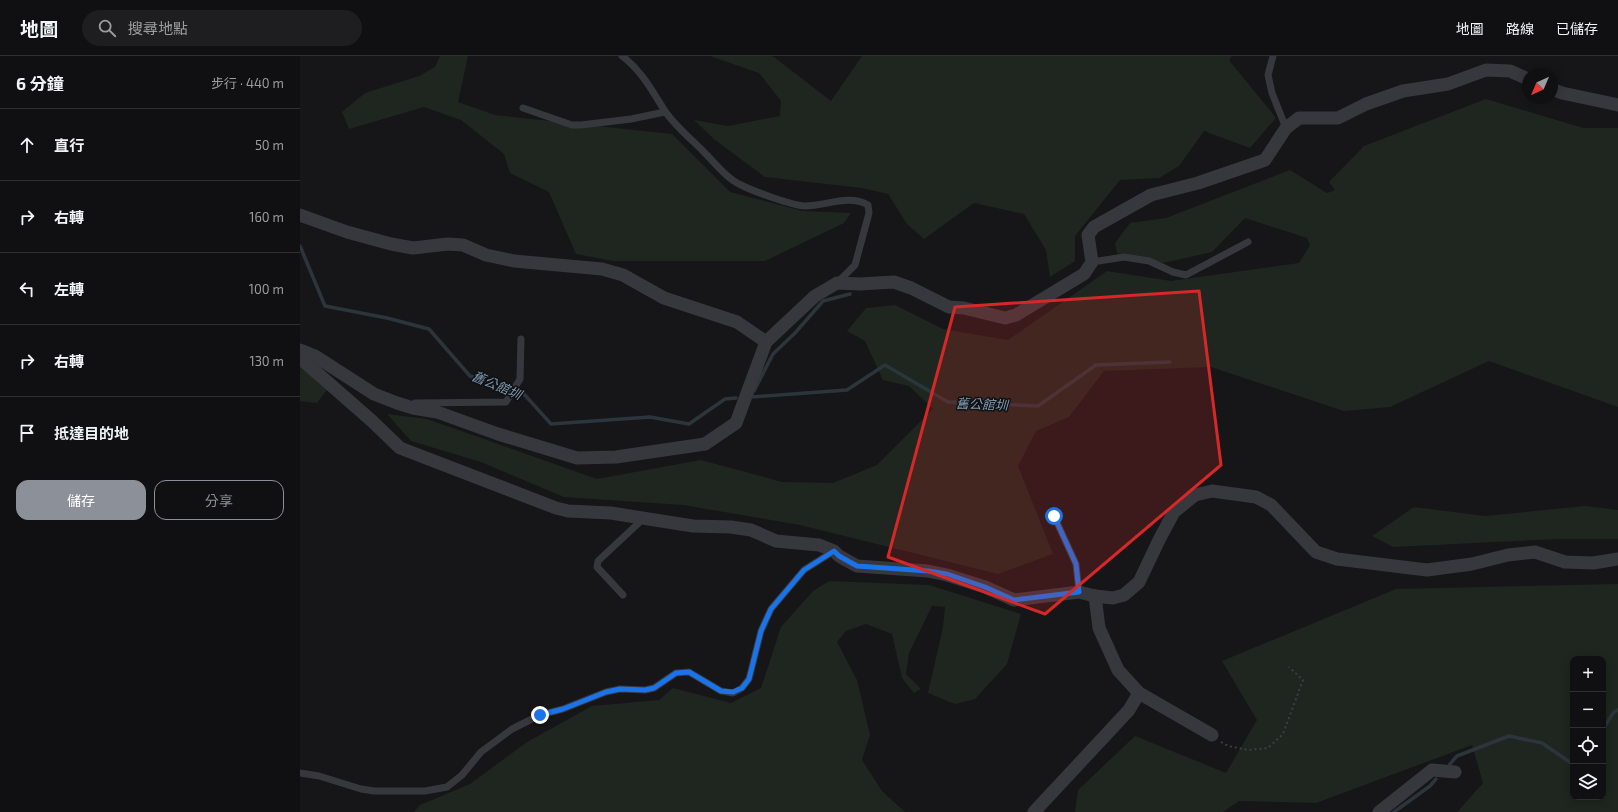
<!DOCTYPE html>
<html lang="zh-TW">
<meta charset="utf-8">
<style>
:root{--surface:#101012;--page:#1e1e20;--text:#f1f3f6;--muted:#9c9d9f;--line:#303032;--accent:#8c9099}
body{margin:0;font-family:"Exo 2","Noto Sans TC",sans-serif;background:var(--page);color:var(--text)}
.controls{position:absolute;right:12px;bottom:12px;display:grid;overflow:hidden;border-radius:8px;box-shadow:0 2px 10px #0003}
.controls button{width:36px;height:36px;display:grid;place-items:center;padding:0;border:0;border-bottom:1px solid var(--line);background:var(--surface);color:var(--text);font:20px sans-serif}
.compass{position:absolute;left:1222px;top:12px;width:36px;height:36px;border-radius:50%;background:var(--surface);box-shadow:0 2px 10px #0003;rotate:224deg}
.stop{position:absolute;width:12px;height:12px;margin:-9px;border:3px solid #1a73e8;border-radius:50%;background:#fff}
.stop.end{background:#1a73e8;border-color:#fff;box-shadow:0 1px 4px #0008}
.list{margin:0;padding:0;list-style:none}
h2{display:flex;justify-content:space-between;align-items:center;height:52px;margin:0;padding:0 16px;font-size:17px}
h2 small{font-size:13px;font-weight:400;color:var(--muted)}
.list li{display:grid;grid-template-columns:26px 1fr auto;gap:12px;align-items:center;box-sizing:border-box;height:72px;padding:0 16px;border-top:1px solid var(--line)}
.list b{display:block;font-size:15px;white-space:nowrap}
.list em{font-size:13px;font-style:normal;color:var(--muted)}
.actions{display:flex;gap:8px;padding:12px 16px}
.actions a{flex:1;padding:9px 0;border:1px solid var(--accent);border-radius:12px;text-align:center;font-size:14px;color:var(--accent)}
.actions .main{background:var(--accent);color:#fff}
.icon{flex:none;width:22px;height:22px;fill:none;stroke:currentColor;stroke-width:2;stroke-linecap:round;stroke-linejoin:round}
.map{position:relative;flex:none;width:1318px;height:756px;overflow:hidden}
header{display:flex;align-items:center;gap:24px;box-sizing:border-box;height:56px;padding:0 20px;background:var(--surface);border-bottom:1px solid var(--line)}
header strong{font-size:19px}
nav{display:flex;gap:22px;margin-inline-start:auto;font-size:14px}
.search{width:280px;height:36px;background:var(--page);display:flex;align-items:center;gap:10px;box-sizing:border-box;padding:0 14px;border-radius:22px;color:var(--muted);font-size:15px}
main{display:flex}
aside{flex:1;background:var(--surface)}
.map>svg:first-child{display:block}
.green{fill:#1e261f;fill-rule:evenodd}
.lines{fill:none;stroke-linecap:round;stroke-linejoin:round}
.stream{stroke:#2c353c;stroke-width:3.5}
.path{stroke:#3d3f44;stroke-width:2;stroke-dasharray:2 3;stroke-linecap:butt}
.service{stroke:#37383d;stroke-width:7}
.minor{stroke:#37383d;stroke-width:13}
.route{stroke:#1a73e8;stroke-width:5}
.marked{fill:#d62828;fill-opacity:0.2;stroke:#d62828;stroke-width:3;stroke-linejoin:round}
.labels{text-anchor:middle;stroke-width:3;stroke-linejoin:round;paint-order:stroke}
.water-label{font-size:13px;font-style:italic;fill:#7f9bb3;stroke:#111113}
</style>
<header>
<strong>地圖</strong>
<div class="search"><svg class="icon" aria-label="search" viewBox="0 0 24 24"><circle cx="10" cy="10" r="6"/><path d="M15 15l6 6"/></svg>搜尋地點</div>
<nav><a>地圖</a><a>路線</a><a>已儲存</a></nav>
</header>
<main>
<aside>
<h2>6 分鐘<small>步行 · 440 m</small></h2>
<ul class="list">
<li><svg class="icon" aria-label="ahead" viewBox="0 0 24 24"><path d="M12 20V5M6 11l6-6 6 6"/></svg><div><b>直行</b></div><em>50 m</em></li>
<li><svg class="icon" aria-label="right" viewBox="0 0 24 24"><path d="M7 20v-9h11M14 6l5 5-5 5"/></svg><div><b>右轉</b></div><em>160 m</em></li>
<li><svg class="icon" aria-label="left" viewBox="0 0 24 24"><path d="M17 20v-9H6M10 6l-5 5 5 5"/></svg><div><b>左轉</b></div><em>100 m</em></li>
<li><svg class="icon" aria-label="right" viewBox="0 0 24 24"><path d="M7 20v-9h11M14 6l5 5-5 5"/></svg><div><b>右轉</b></div><em>130 m</em></li>
<li><svg class="icon" aria-label="arrive" viewBox="0 0 24 24"><path d="M6 21V4h12l-3 4 3 4H6"/></svg><div><b>抵達目的地</b></div></li>
</ul>
<div class="actions"><a class="main">儲存</a><a>分享</a></div>
</aside>
<div class="map">
<svg width="1318" height="756" viewBox="0 0 1318 756">
<rect width="100%" height="100%" fill="#161618"/>
<g class="green">
<polygon points="140,0 168,0 158,46 195,59 372,78 430,136 503,155 551,157 544,167 465,205 313,205 276,198 249,136 210,117 204,98 161,64 124,51 49,73 42,56 65,37 119,20 135,11"/>
<polygon points="410,0 470,0 474,1 531,45 562,0 932,0 929,4 976,62 950,92 904,75 879,110 859,122 820,124 775,180 775,205 750,221 746,194 724,158 674,147 624,183 607,168 588,138 562,132 465,121 415,84 394,64 428,70 480,60 481,45 459,17"/>
<polygon points="1186,43 1283,72 1318,72 1318,351 1189,305 1090,351 1044,355 911,311 804,315 769,361 736,375 718,410 753,498 698,518 500,469 383,449 264,441 181,406 111,385 87,358 127,363 297,423 401,404 482,426 533,427 577,409 633,353 609,330 583,324 565,285 547,275 566,252 595,249 643,273 708,284 807,215 871,225 999,207 1010,189 1007,182 945,162 912,196 863,207 817,197 815,187 830,167 866,162 990,114 1027,137 1035,134 1029,126 1064,90"/>
<polygon points="0,306 29,331 17,347 0,345"/>
<polygon points="1285,450 1318,454 1318,483 1257,483 1093,491 1072,480 1114,451 1185,460"/>
<polygon points="529,525 629,529 721,558 707,608 675,643 655,648 628,637 643,571 645,551 632,550 609,597 606,618 621,633 614,637 602,622 592,578 566,568 546,575 537,586 557,624 570,679 562,704 582,735 605,756 114,756 120,749 170,728 227,686 292,650 359,644 373,632 431,647 461,632 481,571 513,535"/>
<path d="M1318,528V756H1157L1183,727L1172,689L1016,747L939,745L923,756H775L778,734L835,680L926,717L957,664L922,605L1096,533ZM1273,603H1303V741H1273Z"/>
</g>
<g class="lines">
<g class="stream">
<polyline points="0,190 25,250 87,262 129,273 170,320 223,337 251,368 350,361 389,368 425,343 436,342"/>
<polyline points="454,335 473,298 495,277 523,245 550,238"/>
<polyline points="451,341 547,334 585,309 648,346 738,350 796,309 870,306"/>
<polyline points="1303,673 1314,656 1318,654"/>
<polyline points="1150,708 1157,700 1209,680 1242,687 1271,707 1273,707"/>
<polyline points="1094,756 1130,730 1136,723"/>
</g>
<polyline class="path" points="921,686 928,690 948,694 968,692 983,678 1003,624 989,611"/>
<g class="service">
<path d="M322,0C342,15 352,35 365,55C375,70 390,82 403,95C415,107 426,122 441,129C455,136 491,149 505,150C526,150 549,138 568,149L569,157L555,209L538,226"/>
<polyline points="973,0 968,19 972,37 986,72"/>
<polyline points="223,52 272,69 281,69 331,63 365,56"/>
<polyline points="792,206 824,201 849,205 873,216 886,219 948,186"/>
<polyline points="115,347 206,346 220,323 221,283"/>
<polyline points="754,460 776,508 779,536"/>
<polyline points="323,539 297,511 298,505 343,463"/>
<polyline points="0,717 19,720 61,733 74,735 125,735 147,731 162,719 181,696 212,673 240,659 263,653 306,636 320,633 345,634 354,632 376,617 389,616 421,635 433,637 442,632 449,623 461,575 471,553 504,514 534,495"/>
</g>
<g class="minor">
<polyline points="1252,33 1262,37 1318,49"/>
<polyline points="0,159 47,176 91,188 113,192 148,188 163,189 186,199 214,205 302,213 323,219 364,242 437,266 466,286"/>
<polyline points="0,294 15,300 74,338 97,347 113,352 137,356 198,378 277,402 316,401 405,388 436,367 466,286 515,240 537,227 560,228 594,226 611,232 649,251 664,252 705,262 716,259 784,218 792,206 788,179 794,171 851,139 898,127 965,104 986,72 999,62 1038,62 1066,48 1103,35 1148,28 1186,14 1210,15 1228,23"/>
<polyline points="0,302 72,365 100,392 256,452 268,455 311,457 393,470 431,471 451,474 476,485 519,489 534,495 539,500 557,510 628,515 647,519 685,531 714,544 779,536 795,540 813,542 824,539 839,526 860,482 874,456 895,439 912,435 956,441 971,449 1016,496 1037,503 1127,514 1172,508 1208,499 1235,496 1265,506 1293,507 1318,503"/>
<polyline points="839,637 912,679"/>
<polyline points="734,756 829,654 839,637 818,614 799,572 795,540"/>
<polyline points="1079,756 1132,714 1155,716"/>
</g>
</g>
<g class="lines">
<polyline class="route" points="240,659 263,653 306,636 320,633 345,634 354,632 376,617 389,616 421,635 433,636 442,632 449,623 461,575 471,553 504,514 534,495 539,500 557,510 628,515 647,518 685,531 714,544 779,536 776,508 754,460"/>
</g>
<path class="marked" d="M899,235L921,409L745,558L588,501L655,251Z"/>
<g class="labels">
<g class="water-label">
<text transform="translate(197 329) rotate(23)" y="5">舊公館圳</text>
<text transform="translate(682 348) rotate(2)" y="5">舊公館圳</text>
</g>
</g>
</svg>
<div class="controls">
<button>+</button>
<button>−</button>
<button><svg class="icon" aria-label="locate" viewBox="0 0 24 24"><circle cx="12" cy="12" r="6"/><path d="M12 2v4M12 18v4M2 12h4M18 12h4"/></svg></button>
<button><svg class="icon" aria-label="layers" viewBox="0 0 24 24"><path d="M12 4l9 5-9 5-9-5zM3 14l9 5 9-5"/></svg></button>
</div>
<svg class="compass" viewBox="-18 -18 36 36"><path d="M0-13l5 13h-10z" fill="#e53935"/><path d="M0 13l5-13h-10z" fill="#9c9d9f"/></svg>
<div class="stop" style="left:754px;top:460px"></div>
<div class="stop end" style="left:240px;top:659px"></div>
</div>
</main>
